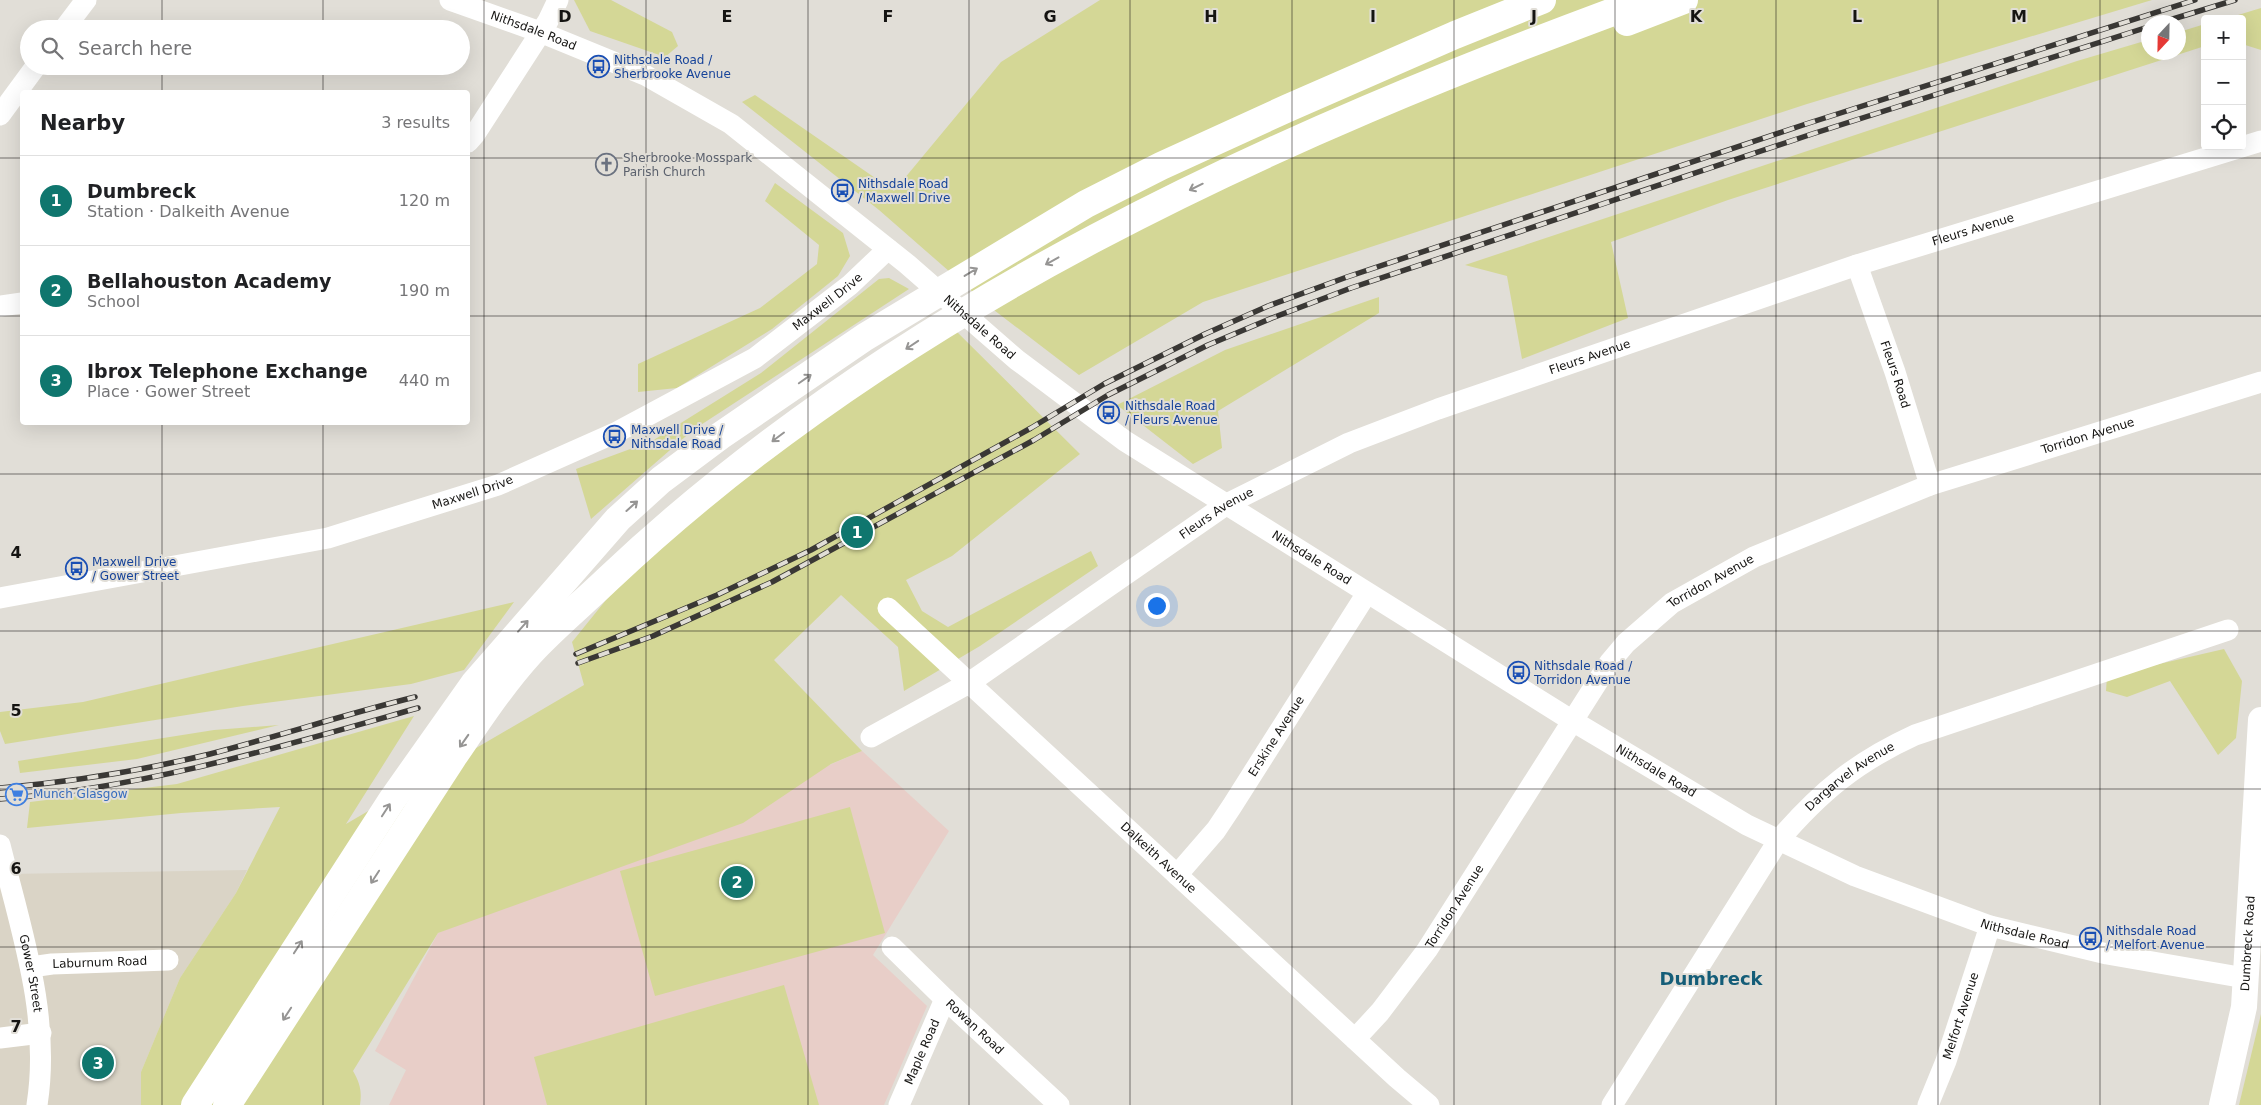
<!DOCTYPE html>
<meta charset="utf-8">
<style>
:root{--surface:#fff;--page:#f6f6f6;--text:#202124;--muted:#757577;--line:#e0e0e0;--accent:#0f766e}
body{margin:0;font-family:"DejaVu Sans",sans-serif;background:var(--page);color:var(--text)}
.controls{position:absolute;right:15px;top:15px;display:grid;overflow:hidden;border-radius:5px;box-shadow:0 5px 20px #0002}
.controls button{width:45px;height:45px;display:grid;place-items:center;padding:0;border:0;border-bottom:1px solid var(--line);background:var(--surface);color:var(--text);font:25px sans-serif}
.compass{position:absolute;left:2141px;top:15px;width:45px;height:45px;border-radius:50%;background:var(--surface);box-shadow:0 5px 20px #0002;rotate:202deg}
.you{position:absolute;left:1156px;top:605px;width:18px;height:18px;margin:-12px;border:4px solid #fff;border-radius:50%;background:#1a73e8;box-shadow:0 0 0 8px #1a73e833}
.badge{display:grid;place-items:center;width:32px;height:32px;border-radius:50%;background:var(--accent);color:#fff;font-size:16px;font-weight:700}
.pin{position:absolute;translate:-50% -50%;border:2px solid #fff;box-shadow:0 1px 5px #0006}
.list{margin:0;padding:0;list-style:none}
h2{display:flex;justify-content:space-between;align-items:center;height:65px;margin:0;padding:0 20px;font-size:21px}
h2 small{font-size:16px;font-weight:400;color:var(--muted)}
.list li{display:grid;grid-template-columns:32px 1fr auto;gap:15px;align-items:center;box-sizing:border-box;height:90px;padding:0 20px;border-top:1px solid var(--line)}
.list b{display:block;font-size:19px;white-space:nowrap}
.list p{margin:0;font-size:16px;white-space:nowrap;color:var(--muted)}
.list em{font-size:16px;font-style:normal;color:var(--muted)}
.icon{flex:none;width:28px;height:28px;fill:none;stroke:currentColor;stroke-width:2;stroke-linecap:round;stroke-linejoin:round}
.map{position:relative;flex:none;width:2261px;height:1105px;overflow:hidden}
.search{position:absolute;background:var(--surface);box-shadow:0 5px 20px #0002;left:20px;top:20px;width:450px;height:55px;display:flex;align-items:center;gap:12px;box-sizing:border-box;padding:0 18px;border-radius:28px;color:var(--muted);font-size:19px}
.panel{position:absolute;background:var(--surface);box-shadow:0 5px 20px #0002;left:20px;top:90px;width:450px;height:335px;border-radius:5px}
.map>svg:first-child{display:block}
.built{fill:#dad4c6}
.education{fill:#e8cec8}
.green{fill:#d4d796}
.lines{fill:none;stroke-linecap:round;stroke-linejoin:round}
.minor{stroke:#fff;stroke-width:21}
.major{stroke:#fff;stroke-width:26}
.highway{stroke:#fff;stroke-width:28}
.rail-casing{stroke:#3a3835;stroke-width:5.5}
.rail{stroke:#e1ded7;stroke-width:4;stroke-dasharray:11;stroke-linecap:butt}
.oneway{stroke:#969594}
.grid{fill:none;stroke:#151412;stroke-width:1;stroke-opacity:0.55}
.labels{text-anchor:middle;stroke-width:4;stroke-linejoin:round;paint-order:stroke}
.street-label{font-size:12px;fill:#151412;stroke:#e1ded7}
.transit-label{font-size:12px;fill:#164399;stroke:#e1ded7;text-anchor:start}
.worship-label{font-size:12px;fill:#5b616d;stroke:#e1ded7;text-anchor:start}
.shop-label{font-size:12px;fill:#366cbe;stroke:#e1ded7;text-anchor:start}
.district-label{font-size:18px;font-weight:bold;fill:#145d78;stroke:#e1ded7}
.grid-label{font-size:16px;text-anchor:middle;font-weight:bold;fill:#151412;stroke:#e1ded7;stroke-width:4;stroke-linejoin:round;paint-order:stroke}
</style>
<div class="map">
<svg width="2261" height="1105" viewBox="0 0 2261 1105">
<rect width="100%" height="100%" fill="#e1ded7"/>
<polygon class="built" points="0,846 7,874 247,870 236,893 180,978 141,1072 141,1105 0,1105"/>
<polygon class="education" points="862,751 949,831 873,955 927,1006 884,1105 389,1105 406,1070 375,1051 438,933"/>
<g class="green">
<polygon points="574,0 611,0 672,32 678,46 665,57 590,31"/>
<polygon points="1100,0 2152,0 1807,104 1203,302 1079,375 990,307 879,210 742,102 755,95 894,191 1001,62"/>
<polygon points="2261,8 2261,50 2242,44 2242,19 2225,19"/>
<polygon points="2205,24 2205,46 1728,200 1611,242 1628,318 1522,359 1507,276 1465,265 2077,61 2148,40 2148,52 2178,52 2179,32"/>
<polygon points="775,183 843,233 850,256 838,276 772,329 677,388 638,392 638,364 760,308 817,264 819,245 765,201"/>
<polygon points="889,278 909,289 693,430 591,519 576,469 652,441 761,373 879,279"/>
<polygon points="1379,297 1379,313 1218,411 1222,448 1193,464 1117,405 1225,350"/>
<path d="M954,329L1080,454L952,556L906,580L922,611L948,627L1091,551L1098,566L980,646L904,691L898,647L841,595L774,660L862,751L831,764L743,823L438,933L353,1071C360,1083 362,1091 360,1105H141V1072L180,978L236,893L280,807L181,813L27,828L30,802L177,784L414,716L346,824L584,685L572,642L627,574L784,439Z"/>
<polygon points="514,602 464,670 411,684 243,706 5,744 0,731 0,712 83,702"/>
<polygon points="2224,649 2242,681 2236,738 2218,755 2170,681 2127,697 2106,691 2107,676"/>
<polygon points="279,725 137,759 20,773 18,761 214,730"/>
<polygon points="850,807 885,933 655,996 620,871"/>
<polygon points="784,985 819,1105 547,1105 534,1057"/>
<polygon points="2261,1014 2261,1105 2239,1105"/>
</g>
<g class="lines">
<g class="minor">
<path id="s1" d="M450,0L540,32L645,75L731,124L907,264L1017,360L1125,441L1571,720L1747,825L1855,876L1990,926L2107,954L2245,978"/>
<polyline points="64,29 86,0"/>
<polyline points="0,115 36,66"/>
<polyline points="468,142 475,134 548,21 558,0"/>
<path id="s2" d="M1857,265L1895,372L1930,485"/>
<polyline points="0,306 22,303"/>
<path id="s3" d="M0,598L328,538L498,485L617,432L755,358L850,285L888,249"/>
<path id="s4" d="M888,608L1397,1078L1429,1105"/>
<path id="s5" d="M871,737L969,683L1227,504L1349,443L1438,409L1857,265L2261,141"/>
<path id="s6" d="M0,845C21,930 51,1016 37,1105"/>
<path id="s7" d="M1177,875L1216,830L1232,806L1367,593"/>
<path id="s8" d="M892,947L945,999L1059,1105"/>
<path id="s9" d="M31,967L52,964L168,960"/>
<polyline points="0,1038 41,1033"/>
<path id="s10" d="M1355,1039L1380,1012L1427,950L1610,662L1626,643L1672,603L1754,557L1930,485L2261,382"/>
<path id="s11" d="M899,1105L945,999"/>
<path id="s12" d="M1612,1105L1778,841C1820,792 1856,762 1915,735L2228,630"/>
<path id="s13" d="M1928,1105L1946,1061L1990,926"/>
</g>
<path class="major" id="s14" d="M2222,1105L2244,1007L2261,720"/>
<g class="highway">
<polyline points="1627,22 1684,0"/>
<polyline points="195,1105 392,800 474,684 618,519 661,480 720,436 865,337 1086,204 1161,166 1288,108 1455,35 1542,0"/>
<path d="M227,1105L453,757C477,722 501,685 530,653C554,627 582,604 608,579C899,304 1274,136 1645,0"/>
</g>
<defs>
<g id="rail">
<polyline points="2163,22 2235,0"/>
<polyline points="576,654 717,595 811,550 1031,428 1104,384 1205,334 1268,306 1347,277 1809,123 2195,0"/>
<polyline points="578,663 653,636 772,582 1034,440 1108,395 1208,345 1272,318 1351,288 1812,134 2148,27"/>
<path d="M0,788C70,782 141,771 210,754C279,736 346,714 415,697"/>
<path d="M0,799C144,788 280,747 418,708"/>
</g>
</defs>
<use href="#rail" class="rail-casing"/>
<use href="#rail" class="rail"/>
</g>
<defs><path id="oneway-shaft" d="M-6 0H5M1.5-3L5.5 0L1.5 3" fill="none" stroke-width="1.6" stroke-linecap="round" stroke-linejoin="round" transform="scale(1.25)"/></defs>
<g class="oneway">
<use href="#oneway-shaft" transform="translate(1196 187) rotate(154)"/>
<use href="#oneway-shaft" transform="translate(1052 261) rotate(151)"/>
<use href="#oneway-shaft" transform="translate(971 272) rotate(-31)"/>
<use href="#oneway-shaft" transform="translate(912 345) rotate(146)"/>
<use href="#oneway-shaft" transform="translate(805 379) rotate(-35)"/>
<use href="#oneway-shaft" transform="translate(778 437) rotate(143)"/>
<use href="#oneway-shaft" transform="translate(632 506) rotate(-42)"/>
<use href="#oneway-shaft" transform="translate(523 626) rotate(-48)"/>
<use href="#oneway-shaft" transform="translate(464 741) rotate(125)"/>
<use href="#oneway-shaft" transform="translate(386 810) rotate(-57)"/>
<use href="#oneway-shaft" transform="translate(375 877) rotate(123)"/>
<use href="#oneway-shaft" transform="translate(298 947) rotate(-57)"/>
<use href="#oneway-shaft" transform="translate(287 1014) rotate(123)"/>
</g>
<path class="grid" d="M162,0V29M323,0V29M484,0V1105M646,0V1105M808,0V1105M969,0V1105M1130,0V1105M1292,0V1105M1454,0V1105M1615,0V1105M1776,0V1105M1938,0V1105M2100,0V1105M162,66V92M323,66V92M0,158H22M468,158H2261M0,316H22M468,316H2261M162,422V1105M323,422V1105M0,474H2261M0,631H2261M0,789H2261M0,947H2261"/>
<defs>
<symbol id="bus-ring" viewBox="-11 -11 22 22"><circle r="9.5" fill="#e1ded7" stroke="#1a4fb4" stroke-width="1.5"/><path d="M-5-6H5V4H4V6H2V4H-2V6H-4V4H-5ZM-3.5-4V0h7V-4ZM-3.5 1.2v1.5H-2V1.2ZM2 1.2v1.5H3.5V1.2Z" fill="#1a4fb4"/></symbol>
<symbol id="church-ring" viewBox="-11 -11 22 22"><circle r="9.5" fill="#e1ded7" stroke="#6b7280" stroke-width="1.5"/><path d="M-1.2-6h2.4v3.5h3.3v2.4h-3.3V6h-2.4V-.1h-3.3v-2.4h3.3Z" fill="#6b7280"/></symbol>
<symbol id="supermarket-ring" viewBox="-11 -11 22 22"><circle r="9.5" fill="#e1ded7" stroke="#3f7fe0" stroke-width="1.5"/><path d="M-6-5.5h2.5l.6 2H6L4.5 2H-2.5L-4.4-4H-6ZM-1.5 3.2a1.3 1.3 0 1 0 .1 0ZM3 3.2a1.3 1.3 0 1 0 .1 0Z" fill="#3f7fe0"/></symbol>
</defs>
<g fill-rule="evenodd">
<use href="#bus-ring" x="586" y="54" width="25" height="25"/>
<use href="#church-ring" x="594" y="152" width="25" height="25"/>
<use href="#bus-ring" x="830" y="178" width="25" height="25"/>
<use href="#bus-ring" x="1096" y="400" width="25" height="25"/>
<use href="#bus-ring" x="602" y="424" width="25" height="25"/>
<use href="#bus-ring" x="64" y="556" width="25" height="25"/>
<use href="#bus-ring" x="1506" y="660" width="25" height="25"/>
<use href="#supermarket-ring" x="4" y="782" width="25" height="25"/>
<use href="#bus-ring" x="2078" y="926" width="25" height="25"/>
</g>
<g class="labels">
<g class="street-label">
<text dy="4" stroke="none"><textPath href="#s1" startOffset="89">Nithsdale Road</textPath></text>
<text dy="4" stroke="none"><textPath href="#s5" startOffset="1222">Fleurs Avenue</textPath></text>
<text dy="4" stroke="none"><textPath href="#s3" startOffset="890">Maxwell Drive</textPath></text>
<text dy="4" stroke="none"><textPath href="#s1" startOffset="629">Nithsdale Road</textPath></text>
<text dy="4" stroke="none"><textPath href="#s5" startOffset="818">Fleurs Avenue</textPath></text>
<text dy="4" stroke="none"><textPath href="#s2" startOffset="116">Fleurs Road</textPath></text>
<text dy="4" stroke="none"><textPath href="#s10" startOffset="991">Torridon Avenue</textPath></text>
<text dy="4" stroke="none"><textPath href="#s3" startOffset="485">Maxwell Drive</textPath></text>
<text dy="4" stroke="none"><textPath href="#s5" startOffset="412">Fleurs Avenue</textPath></text>
<text dy="4" stroke="none"><textPath href="#s1" startOffset="1034">Nithsdale Road</textPath></text>
<text dy="4" stroke="none"><textPath href="#s10" startOffset="586">Torridon Avenue</textPath></text>
<text dy="4" stroke="none"><textPath href="#s7" startOffset="171">Erskine Avenue</textPath></text>
<text dy="4" stroke="none"><textPath href="#s1" startOffset="1439">Nithsdale Road</textPath></text>
<text dy="4" stroke="none"><textPath href="#s12" startOffset="409">Dargarvel Avenue</textPath></text>
<text dy="4" stroke="none"><textPath href="#s4" startOffset="368">Dalkeith Avenue</textPath></text>
<text dy="4" stroke="none"><textPath href="#s10" startOffset="166">Torridon Avenue</textPath></text>
<text dy="4" stroke="none"><textPath href="#s1" startOffset="1844">Nithsdale Road</textPath></text>
<text dy="4" stroke="none"><textPath href="#s14" startOffset="164">Dumbreck Road</textPath></text>
<text dy="4" stroke="none"><textPath href="#s9" startOffset="69">Laburnum Road</textPath></text>
<text dy="4" stroke="none"><textPath href="#s6" startOffset="132">Gower Street</textPath></text>
<text dy="4" stroke="none"><textPath href="#s13" startOffset="95">Melfort Avenue</textPath></text>
<text dy="4" stroke="none"><textPath href="#s8" startOffset="115">Rowan Road</textPath></text>
<text dy="4" stroke="none"><textPath href="#s11" startOffset="58">Maple Road</textPath></text>
</g>
<g class="transit-label">
<text x="614" y="64">Nithsdale Road /<tspan x="614" dy="14">Sherbrooke Avenue</tspan></text>
<text x="858" y="188">Nithsdale Road<tspan x="858" dy="14">/ Maxwell Drive</tspan></text>
<text x="1125" y="410">Nithsdale Road<tspan x="1125" dy="14">/ Fleurs Avenue</tspan></text>
<text x="631" y="434">Maxwell Drive /<tspan x="631" dy="14">Nithsdale Road</tspan></text>
<text x="92" y="566">Maxwell Drive<tspan x="92" dy="14">/ Gower Street</tspan></text>
<text x="1534" y="670">Nithsdale Road /<tspan x="1534" dy="14">Torridon Avenue</tspan></text>
<text x="2106" y="935">Nithsdale Road<tspan x="2106" dy="14">/ Melfort Avenue</tspan></text>
</g>
<g class="worship-label">
<text x="623" y="162">Sherbrooke Mosspark<tspan x="623" dy="14">Parish Church</tspan></text>
</g>
<g class="shop-label">
<text x="33" y="798">Munch Glasgow</text>
</g>
<g class="district-label">
<text x="1711" y="985">Dumbreck</text>
</g>
</g>
<g class="grid-label">
<text x="565" y="22">D</text>
<text x="727" y="22">E</text>
<text x="888" y="22">F</text>
<text x="1050" y="22">G</text>
<text x="1211" y="22">H</text>
<text x="1373" y="22">I</text>
<text x="1534" y="22">J</text>
<text x="1696" y="22">K</text>
<text x="1857" y="22">L</text>
<text x="2019" y="22">M</text>
<text x="16" y="558">4</text>
<text x="16" y="716">5</text>
<text x="16" y="874">6</text>
<text x="16" y="1032">7</text>
</g>
</svg>
<div class="controls">
<button>+</button>
<button>−</button>
<button><svg class="icon" aria-label="locate" viewBox="0 0 24 24"><circle cx="12" cy="12" r="6"/><path d="M12 2v4M12 18v4M2 12h4M18 12h4"/></svg></button>
</div>
<svg class="compass" viewBox="-18 -18 36 36"><path d="M0-13l5 13h-10z" fill="#e53935"/><path d="M0 13l5-13h-10z" fill="#757577"/></svg>
<div class="you"></div>
<div class="pin badge" style="left:857px;top:532px">1</div>
<div class="pin badge" style="left:737px;top:882px">2</div>
<div class="pin badge" style="left:98px;top:1063px">3</div>
<div class="search"><svg class="icon" aria-label="search" viewBox="0 0 24 24"><circle cx="10" cy="10" r="6"/><path d="M15 15l6 6"/></svg>Search here</div>
<section class="panel">
<h2>Nearby<small>3 results</small></h2>
<ul class="list">
<li><span class="badge">1</span><div><b>Dumbreck</b><p>Station · Dalkeith Avenue</p></div><em>120 m</em></li>
<li><span class="badge">2</span><div><b>Bellahouston Academy</b><p>School</p></div><em>190 m</em></li>
<li><span class="badge">3</span><div><b>Ibrox Telephone Exchange</b><p>Place · Gower Street</p></div><em>440 m</em></li>
</ul>
</section>
</div>
